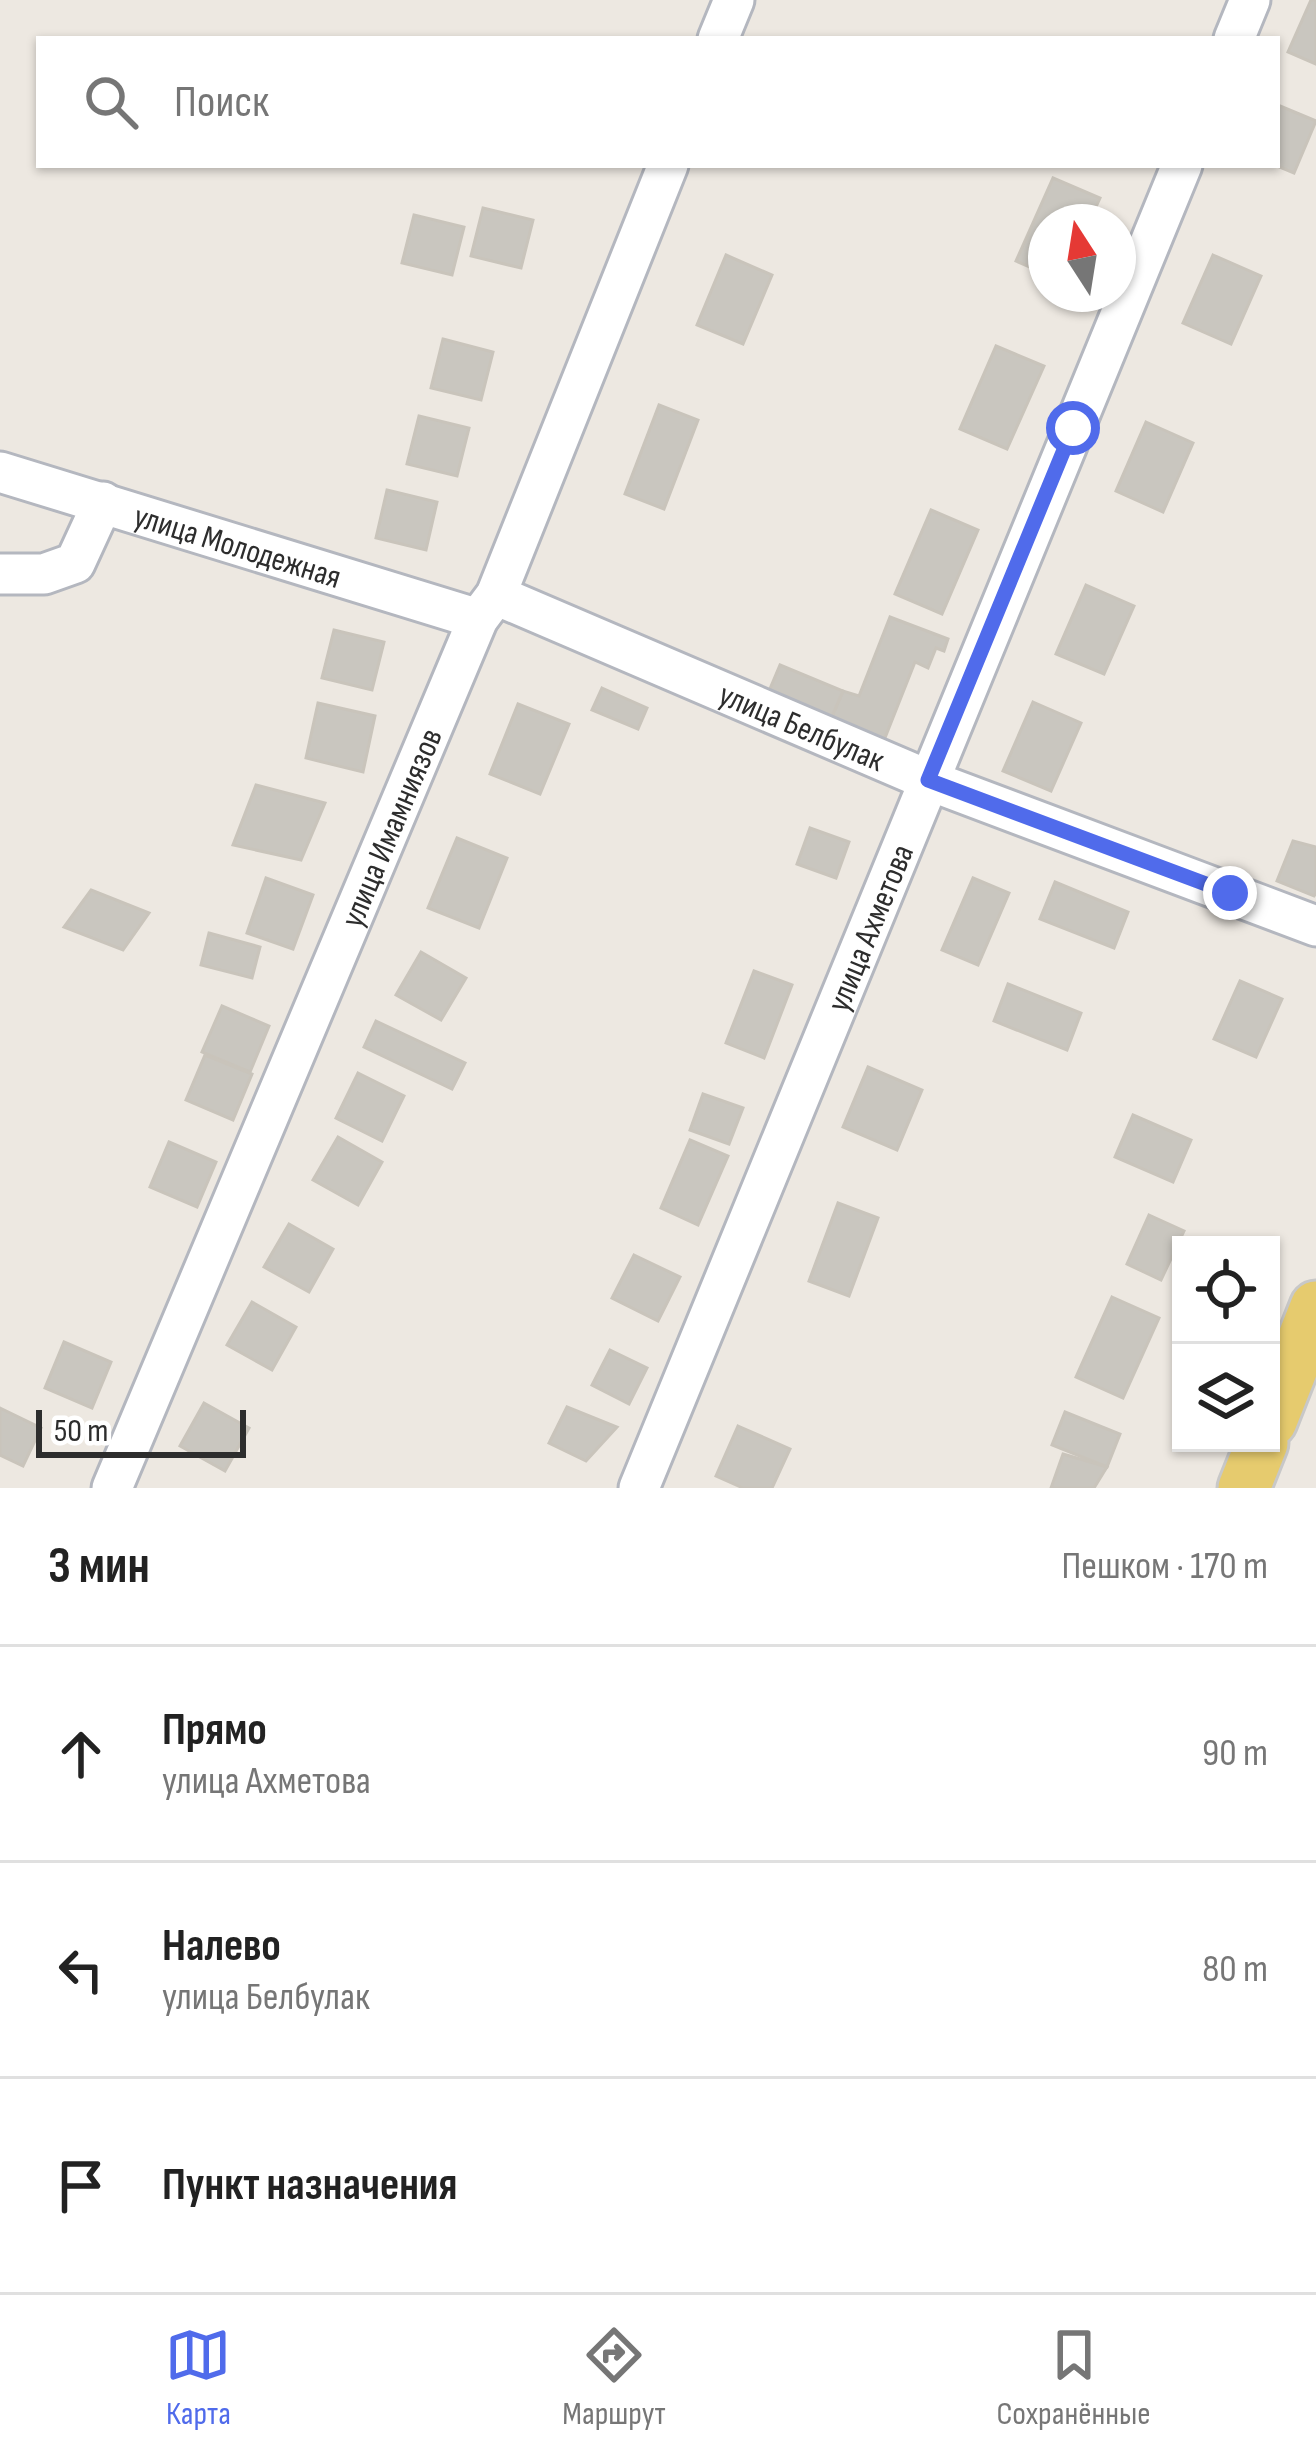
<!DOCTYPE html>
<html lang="ru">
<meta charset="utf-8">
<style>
:root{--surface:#fff;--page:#f6f6f6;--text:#222;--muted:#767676;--line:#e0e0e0;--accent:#506beb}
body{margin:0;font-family:"Sofia Sans Condensed",sans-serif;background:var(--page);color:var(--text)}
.controls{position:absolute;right:36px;bottom:36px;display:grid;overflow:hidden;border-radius:0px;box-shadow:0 3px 9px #0004}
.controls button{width:108px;height:108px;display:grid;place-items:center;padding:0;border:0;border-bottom:3px solid var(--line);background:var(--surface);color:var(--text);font:60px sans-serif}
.compass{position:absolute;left:1028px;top:204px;width:108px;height:108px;border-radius:50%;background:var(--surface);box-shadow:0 3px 9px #0004;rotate:348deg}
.scale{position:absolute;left:36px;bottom:30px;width:210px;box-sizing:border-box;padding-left:12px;border:6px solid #2d2d2d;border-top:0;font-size:33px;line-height:42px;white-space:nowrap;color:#2d2d2d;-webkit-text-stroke:9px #fff;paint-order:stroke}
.stop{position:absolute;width:36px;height:36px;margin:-27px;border:9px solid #506beb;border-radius:50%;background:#fff}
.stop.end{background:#506beb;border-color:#fff;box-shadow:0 3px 12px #0008}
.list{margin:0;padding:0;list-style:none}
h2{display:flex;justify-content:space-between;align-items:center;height:156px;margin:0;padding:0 48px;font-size:51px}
h2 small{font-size:39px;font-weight:400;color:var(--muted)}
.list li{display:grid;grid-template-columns:78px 1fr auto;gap:36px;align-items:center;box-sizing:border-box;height:216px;padding:0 48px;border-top:3px solid var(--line)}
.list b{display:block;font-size:45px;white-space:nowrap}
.list p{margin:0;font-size:39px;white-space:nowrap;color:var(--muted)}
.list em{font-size:39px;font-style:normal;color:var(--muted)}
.icon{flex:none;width:66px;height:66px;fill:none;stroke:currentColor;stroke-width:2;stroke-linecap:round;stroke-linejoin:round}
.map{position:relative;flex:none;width:1316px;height:1488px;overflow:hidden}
.search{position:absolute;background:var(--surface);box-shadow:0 3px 9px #0004;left:36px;right:36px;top:36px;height:132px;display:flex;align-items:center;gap:30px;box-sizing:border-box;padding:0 42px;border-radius:0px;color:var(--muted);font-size:45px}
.sheet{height:804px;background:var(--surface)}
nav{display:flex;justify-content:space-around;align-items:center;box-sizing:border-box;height:168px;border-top:3px solid var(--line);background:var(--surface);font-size:33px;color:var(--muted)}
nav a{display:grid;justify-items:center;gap:6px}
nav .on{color:var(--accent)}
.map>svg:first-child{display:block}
.building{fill:#c9c6bf;stroke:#c9c4bb;stroke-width:3}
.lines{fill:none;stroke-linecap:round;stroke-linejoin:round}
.minor-casing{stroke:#b4b7bf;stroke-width:45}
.major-casing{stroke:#c8c8c8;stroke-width:57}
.minor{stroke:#fff;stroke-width:39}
.major{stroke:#e6cb6e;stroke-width:51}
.route{stroke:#506beb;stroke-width:15}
.labels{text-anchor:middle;stroke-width:9;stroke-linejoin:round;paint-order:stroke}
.street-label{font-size:33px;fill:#2d2d2d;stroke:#fff}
</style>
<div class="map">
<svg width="1316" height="1488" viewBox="0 0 1316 1488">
<rect width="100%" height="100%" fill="#ede8e1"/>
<g class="building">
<polygon points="1311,0 1316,0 1316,64 1288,52"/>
<polygon points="1280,106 1316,121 1294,173 1275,165 1277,165 1277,112"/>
<polygon points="1053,178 1100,198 1089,222 1046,222 1046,274 1016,261"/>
<polygon points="483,208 533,220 521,268 471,256"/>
<polygon points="414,215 464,227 452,275 402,263"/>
<polygon points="726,255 772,275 743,344 697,325"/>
<polygon points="1213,255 1261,276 1231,344 1183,323"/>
<polygon points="443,339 493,352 481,400 431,388"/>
<polygon points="996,346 1044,366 1007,449 960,429"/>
<polygon points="659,405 698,420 664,509 625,494"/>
<polygon points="419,416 469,428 457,476 407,464"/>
<polygon points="1146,422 1193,443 1163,512 1116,491"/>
<polygon points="387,490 437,502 426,550 376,538"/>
<polygon points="931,510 978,530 942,614 895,594"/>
<polygon points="1086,585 1134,606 1104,674 1056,654"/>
<polygon points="890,617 948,639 944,651 936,648 928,668 915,662 879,753 826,730 843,691 859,696"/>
<polygon points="334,630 384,642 372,690 322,678"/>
<polygon points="780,665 843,691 826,730 764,703"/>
<polygon points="602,688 647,708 638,729 592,710"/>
<polygon points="1033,702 1081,723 1051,791 1003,771"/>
<polygon points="318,703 375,716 363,772 306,758"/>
<polygon points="518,704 569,724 540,794 490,774"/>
<polygon points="256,785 325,803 301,860 233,845"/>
<polygon points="810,828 849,842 836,878 797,864"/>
<polygon points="457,838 507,858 479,928 428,908"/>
<polygon points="1293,841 1316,847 1316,893 1314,896 1277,881"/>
<polygon points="266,878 313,895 293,949 247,933"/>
<polygon points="973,878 1009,893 978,965 942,950"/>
<polygon points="1055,882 1128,912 1114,948 1040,919"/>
<polygon points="91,890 149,913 123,950 64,927"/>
<polygon points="209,933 260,947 252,978 201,965"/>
<polygon points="421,952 466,978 441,1020 396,995"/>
<polygon points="754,971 792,985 764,1058 726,1043"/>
<polygon points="1240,981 1282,999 1256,1057 1214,1039"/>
<polygon points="1008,984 1081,1013 1067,1050 994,1021"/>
<polygon points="222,1006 269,1026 250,1072 202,1052"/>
<polygon points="376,1021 465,1063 452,1089 364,1047"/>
<polygon points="205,1055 252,1074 233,1120 186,1100"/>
<polygon points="868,1067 922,1090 897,1150 843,1127"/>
<polygon points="358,1073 404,1096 382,1141 336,1118"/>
<polygon points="703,1094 743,1108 729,1144 690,1130"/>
<polygon points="1133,1115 1191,1140 1173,1182 1115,1157"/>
<polygon points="338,1137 382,1162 358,1205 313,1180"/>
<polygon points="690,1140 728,1156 698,1225 661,1208"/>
<polygon points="169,1142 216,1162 197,1207 150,1187"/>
<polygon points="838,1203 878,1218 849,1296 809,1281"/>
<polygon points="1149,1215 1184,1231 1161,1280 1127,1264"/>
<polygon points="289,1224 333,1249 309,1292 264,1267"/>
<polygon points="634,1255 680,1277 658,1321 612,1298"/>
<polygon points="1112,1297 1159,1318 1123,1398 1076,1377"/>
<polygon points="252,1302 296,1327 272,1370 227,1345"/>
<polygon points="64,1342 111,1362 92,1408 45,1388"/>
<polygon points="610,1350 647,1368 629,1404 592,1385"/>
<polygon points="204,1403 249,1428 225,1471 180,1446"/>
<polygon points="567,1407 617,1427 586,1461 549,1443"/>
<polygon points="0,1408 41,1428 23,1466 0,1455"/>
<polygon points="1065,1412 1120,1434 1107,1467 1052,1445"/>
<polygon points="738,1426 790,1449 772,1488 743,1488 716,1476"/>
<polygon points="1063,1454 1107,1467 1094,1488 1051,1488"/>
</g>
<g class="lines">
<defs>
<g id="minor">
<polyline points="718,39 734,0"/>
<polyline points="1234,39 1250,0"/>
<path id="s1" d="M0,472L478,619"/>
<polyline points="0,574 44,574 75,563 103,502"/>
<path id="s2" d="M496,595L928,780L1316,926"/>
<path id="s3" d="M112,1488L478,619L496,595L668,165"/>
<path id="s4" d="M639,1488L1182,165"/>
</g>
<g id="major">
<polyline points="1271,1421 1316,1307"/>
<polyline points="1244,1488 1262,1443"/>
</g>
</defs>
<use href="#minor" class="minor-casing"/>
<use href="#major" class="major-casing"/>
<use href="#minor" class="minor"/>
<use href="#major" class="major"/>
</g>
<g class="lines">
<polyline class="route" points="1073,428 928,780 1230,893"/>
</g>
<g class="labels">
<g class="street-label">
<text dy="12" stroke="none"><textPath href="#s1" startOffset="249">улица Молодежная</textPath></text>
<text dy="12" stroke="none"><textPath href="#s2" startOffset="333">улица Белбулак</textPath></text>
<text dy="12" stroke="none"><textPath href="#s3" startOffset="717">улица Имамниязов</textPath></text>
<text dy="12" stroke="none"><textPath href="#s4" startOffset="606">улица Ахметова</textPath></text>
</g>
</g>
</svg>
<div class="controls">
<button><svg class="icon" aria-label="locate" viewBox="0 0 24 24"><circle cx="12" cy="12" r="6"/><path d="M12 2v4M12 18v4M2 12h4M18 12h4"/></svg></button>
<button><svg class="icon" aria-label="layers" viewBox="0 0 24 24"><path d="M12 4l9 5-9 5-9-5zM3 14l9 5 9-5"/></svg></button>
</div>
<svg class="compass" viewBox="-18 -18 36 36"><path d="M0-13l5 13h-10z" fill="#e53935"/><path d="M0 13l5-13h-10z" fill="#767676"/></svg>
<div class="scale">50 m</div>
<div class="stop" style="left:1073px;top:428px"></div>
<div class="stop end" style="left:1230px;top:893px"></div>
<div class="search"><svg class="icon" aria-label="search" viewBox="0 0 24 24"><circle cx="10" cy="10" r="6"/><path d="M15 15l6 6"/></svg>Поиск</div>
</div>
<section class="sheet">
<h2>3 мин<small>Пешком · 170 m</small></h2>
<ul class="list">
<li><svg class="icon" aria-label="ahead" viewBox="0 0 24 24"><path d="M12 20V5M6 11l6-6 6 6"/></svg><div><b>Прямо</b><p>улица Ахметова</p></div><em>90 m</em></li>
<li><svg class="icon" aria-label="left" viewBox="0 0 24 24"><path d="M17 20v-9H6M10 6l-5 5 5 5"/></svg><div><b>Налево</b><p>улица Белбулак</p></div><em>80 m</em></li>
<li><svg class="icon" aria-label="arrive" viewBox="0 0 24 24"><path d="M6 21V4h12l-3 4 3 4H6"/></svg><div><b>Пункт назначения</b></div></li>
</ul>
</section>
<nav>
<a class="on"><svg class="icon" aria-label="map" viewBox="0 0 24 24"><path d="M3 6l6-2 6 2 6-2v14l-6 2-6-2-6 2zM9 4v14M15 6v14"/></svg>Карта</a>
<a><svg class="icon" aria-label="directions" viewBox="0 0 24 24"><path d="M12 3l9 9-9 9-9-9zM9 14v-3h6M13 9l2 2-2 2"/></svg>Маршрут</a>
<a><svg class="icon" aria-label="saved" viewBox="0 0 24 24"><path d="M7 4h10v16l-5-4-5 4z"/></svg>Сохранённые</a>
</nav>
